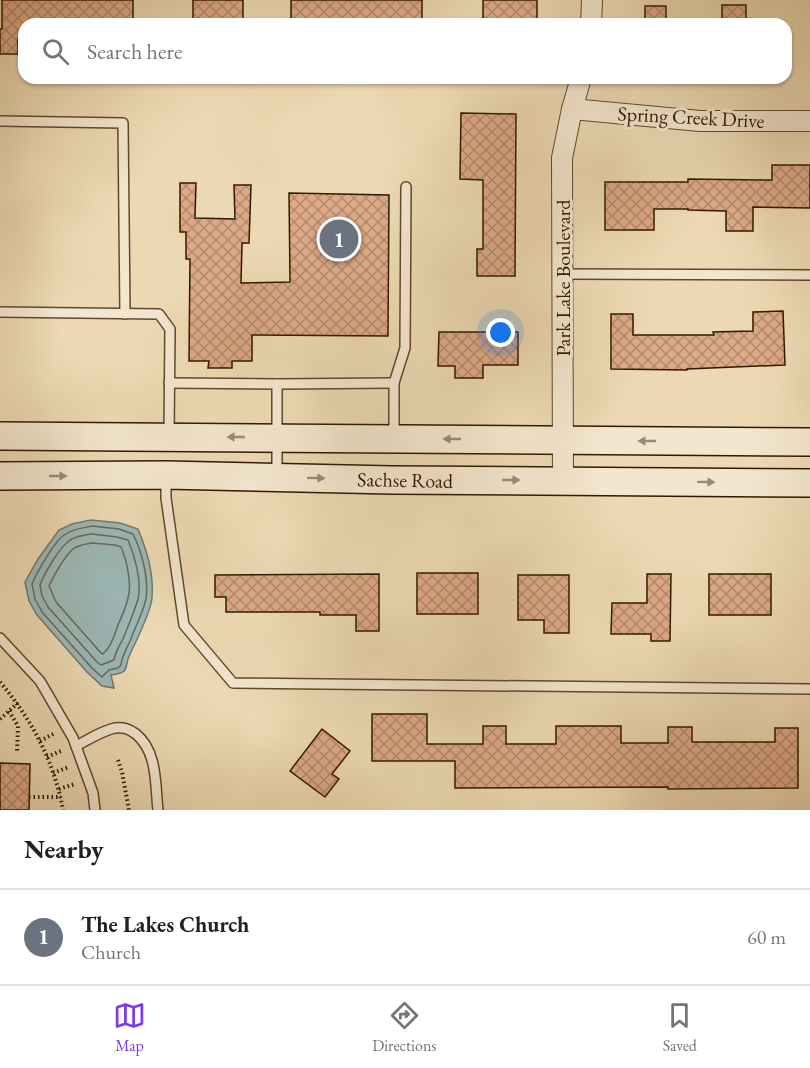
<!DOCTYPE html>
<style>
:root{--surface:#fff;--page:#f2f2f2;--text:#202124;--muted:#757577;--line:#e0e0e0;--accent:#7c3aed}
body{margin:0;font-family:"EB Garamond",serif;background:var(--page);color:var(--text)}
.you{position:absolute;left:501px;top:333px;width:21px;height:21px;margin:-15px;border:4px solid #fff;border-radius:50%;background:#1a73e8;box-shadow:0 0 0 9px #1a73e833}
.badge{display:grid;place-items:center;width:39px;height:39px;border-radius:50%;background:var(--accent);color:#fff;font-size:20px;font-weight:700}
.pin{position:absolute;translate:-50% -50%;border:3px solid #fff;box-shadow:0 2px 6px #0006}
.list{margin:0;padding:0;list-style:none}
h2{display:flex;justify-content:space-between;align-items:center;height:78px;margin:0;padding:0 24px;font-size:26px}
h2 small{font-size:20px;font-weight:400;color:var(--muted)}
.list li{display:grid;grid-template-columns:39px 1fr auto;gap:18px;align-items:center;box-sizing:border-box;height:96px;padding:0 24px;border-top:2px solid var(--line)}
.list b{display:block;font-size:22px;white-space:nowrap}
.list p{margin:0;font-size:20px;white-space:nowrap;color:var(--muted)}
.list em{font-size:20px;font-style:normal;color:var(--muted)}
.icon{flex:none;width:33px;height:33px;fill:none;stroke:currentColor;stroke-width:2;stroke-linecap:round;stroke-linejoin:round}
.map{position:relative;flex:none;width:810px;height:810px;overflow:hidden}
.search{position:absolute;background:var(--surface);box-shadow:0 2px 4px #0004;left:18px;right:18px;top:18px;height:66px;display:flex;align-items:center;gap:15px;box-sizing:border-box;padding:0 21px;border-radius:18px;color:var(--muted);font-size:22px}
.sheet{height:174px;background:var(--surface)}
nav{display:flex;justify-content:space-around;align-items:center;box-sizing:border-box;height:84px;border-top:2px solid var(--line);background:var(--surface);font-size:16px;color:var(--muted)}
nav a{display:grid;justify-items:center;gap:3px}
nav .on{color:var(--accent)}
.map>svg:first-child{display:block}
.water{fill:#9cb8b6;stroke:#71786d;stroke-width:1.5}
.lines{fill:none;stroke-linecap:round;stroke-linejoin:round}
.shore{stroke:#66685b;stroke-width:1.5}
.building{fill:url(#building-cross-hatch);stroke:#301800;stroke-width:1.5}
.service-casing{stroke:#5f482d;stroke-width:12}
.minor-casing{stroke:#5f482d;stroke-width:22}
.secondary-casing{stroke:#301800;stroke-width:30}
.path{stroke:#301800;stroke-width:4;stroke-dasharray:1.5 3;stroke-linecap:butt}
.service{stroke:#f3e6ce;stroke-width:9}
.minor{stroke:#f3e6ce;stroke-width:20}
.secondary{stroke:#f3e6ce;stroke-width:27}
.oneway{fill:#9b8971}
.labels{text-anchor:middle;stroke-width:6;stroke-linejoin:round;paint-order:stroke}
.street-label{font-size:20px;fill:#301800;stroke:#f3e6ce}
</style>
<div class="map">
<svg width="810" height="810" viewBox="0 0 810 810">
<defs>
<pattern id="building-cross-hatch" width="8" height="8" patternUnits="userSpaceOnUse" patternTransform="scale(1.5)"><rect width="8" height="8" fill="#dda987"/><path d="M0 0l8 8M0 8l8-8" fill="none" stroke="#b4896c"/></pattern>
</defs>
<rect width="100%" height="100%" fill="#ecd9b3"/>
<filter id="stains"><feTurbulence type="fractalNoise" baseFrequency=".00333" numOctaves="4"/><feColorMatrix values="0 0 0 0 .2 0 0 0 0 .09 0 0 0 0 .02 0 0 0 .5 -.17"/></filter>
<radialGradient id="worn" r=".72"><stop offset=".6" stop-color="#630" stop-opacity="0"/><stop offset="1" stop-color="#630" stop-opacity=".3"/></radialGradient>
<path class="water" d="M91,520L120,523L138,529C147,551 154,573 152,598C151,610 136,642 130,654C123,668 132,672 111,675L114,688L102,686L87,672L37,615L29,601L25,582L38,559L59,530L72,524Z"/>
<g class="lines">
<g class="shore">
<path d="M92,526L119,529L133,534C142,552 149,579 146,599C144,610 135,627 131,639C127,648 122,655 121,665L118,668L109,670L102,677L92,668L42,612L35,599L32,584C37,572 54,542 64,535C72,529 83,528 92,526Z"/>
<path d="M92,534L117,537L128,540C135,556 142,582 138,599C134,613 128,626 123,639C119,646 115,652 114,660L101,665L97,662L48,607L42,596L40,585C44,574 59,548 69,541C75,536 84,535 92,534Z"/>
<path d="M92,543L115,545L121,547C127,561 132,584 128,598C126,607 122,616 118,625C115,635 110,648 103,654L101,653L56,602L49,586C54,575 64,557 73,549C78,545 86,544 92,543Z"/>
</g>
</g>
<g class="building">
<polygon points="2,0 133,0 133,24 24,24 24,39 18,39 18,54 0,54 0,29 2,29"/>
<rect x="193" y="0" width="50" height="24"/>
<rect x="291" y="0" width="131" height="24"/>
<rect x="483" y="0" width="54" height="24"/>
<rect x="722" y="5" width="24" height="19"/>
<rect x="645" y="6" width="21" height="18"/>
<polygon points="461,113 516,114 515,276 477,276 477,249 483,249 483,180 460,179"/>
<polygon points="772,165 810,165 810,208 753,207 753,231 726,231 726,211 688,210 688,209 654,209 654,230 605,230 605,182 688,182 688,179 772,180"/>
<polygon points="180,183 196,183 195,218 235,219 234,185 251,185 249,243 242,243 241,283 290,282 289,193 389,195 388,336 252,335 252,361 232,361 232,368 208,368 209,361 189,361 190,259 186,259 186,232 180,232"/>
<polygon points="783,311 785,365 687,369 687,370 611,369 611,314 633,314 633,335 714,335 713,332 753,331 753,312"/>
<polygon points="439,332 518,332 518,365 483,365 483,378 455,378 455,366 438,366"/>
<rect x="417" y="573" width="61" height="41"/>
<polygon points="379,574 379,631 356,631 356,615 320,615 320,612 226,612 226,597 215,597 215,575"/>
<polygon points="647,574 671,574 670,641 651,641 651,634 611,634 612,603 647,603"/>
<rect x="709" y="574" width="62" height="41"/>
<polygon points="518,575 569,575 569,633 544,633 544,620 518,620"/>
<polygon points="372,714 427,714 427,744 483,744 483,726 506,726 506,744 556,744 556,726 621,726 621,743 668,743 668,727 692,727 692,742 775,742 775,728 798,728 798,788 668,789 668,787 455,788 455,761 372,761"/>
<polygon points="322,729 350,751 332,774 339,779 325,797 290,771"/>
<polygon points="0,763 30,764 29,810 0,810"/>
</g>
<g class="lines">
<defs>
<g id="service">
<polyline points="0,121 123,123 125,314"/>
<polyline points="562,274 810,275"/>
<polyline points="0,312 159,314 170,329 169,435"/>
<polyline points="169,383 277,384"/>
<polyline points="394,436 394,383 405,348 406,187"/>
<polyline points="277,474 277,384 394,383"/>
<polyline points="166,478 166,498 184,625 233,683 810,689"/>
<polyline points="0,638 40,681 73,738 93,793 95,810"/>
<path d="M76,746C88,740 101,731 115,728C124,727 129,729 136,734C158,752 155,785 158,810"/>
</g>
<g id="minor">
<polyline points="591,24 592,0"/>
<polyline points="572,109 700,121 810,121"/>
<polyline points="563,480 562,158 572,109 581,78"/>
</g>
<g id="secondary">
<polyline points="0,436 810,442"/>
<polyline points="0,476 166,475 392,480 810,483"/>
</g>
</defs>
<use href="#service" class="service-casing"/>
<use href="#minor" class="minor-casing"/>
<use href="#secondary" class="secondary-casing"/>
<g class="path">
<path d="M0,682C32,720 54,761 63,810"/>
<polyline points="9,711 18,726 17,753"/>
<polyline points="0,719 18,703"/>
<polyline points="40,741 55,733"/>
<polyline points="47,757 63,750"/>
<polyline points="118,760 122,772 129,810"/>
<polyline points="53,773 69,767"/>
<polyline points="59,789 75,784"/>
<polyline points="29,797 61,797"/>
</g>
<use href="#service" class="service"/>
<use href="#minor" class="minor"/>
<use href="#secondary" class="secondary"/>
</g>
<defs><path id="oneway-solid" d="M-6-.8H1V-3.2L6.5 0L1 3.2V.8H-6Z" transform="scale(1.5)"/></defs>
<g class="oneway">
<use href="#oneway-solid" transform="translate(236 437) rotate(-180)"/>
<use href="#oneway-solid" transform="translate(452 439) rotate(-180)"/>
<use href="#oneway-solid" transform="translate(647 441) rotate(-180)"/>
<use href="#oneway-solid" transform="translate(58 476)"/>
<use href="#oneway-solid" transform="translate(316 478) rotate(1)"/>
<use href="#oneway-solid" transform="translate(511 480)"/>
<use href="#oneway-solid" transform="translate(706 482) rotate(1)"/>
</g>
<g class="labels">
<g class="street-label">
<text transform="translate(691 117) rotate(3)" y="7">Spring Creek Drive</text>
<text transform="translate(563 278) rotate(-90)" y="7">Park Lake Boulevard</text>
<text transform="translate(405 480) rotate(1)" y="7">Sachse Road</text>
</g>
</g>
<rect width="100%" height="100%" filter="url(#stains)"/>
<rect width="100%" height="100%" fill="url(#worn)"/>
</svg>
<div class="you"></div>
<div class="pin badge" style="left:339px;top:239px;background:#6b7280">1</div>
<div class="search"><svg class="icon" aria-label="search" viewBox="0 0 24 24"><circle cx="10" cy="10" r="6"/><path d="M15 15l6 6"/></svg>Search here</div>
</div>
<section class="sheet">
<h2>Nearby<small></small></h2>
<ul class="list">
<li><span class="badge" style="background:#6b7280">1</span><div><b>The Lakes Church</b><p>Church</p></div><em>60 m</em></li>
</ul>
</section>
<nav>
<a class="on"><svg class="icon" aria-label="map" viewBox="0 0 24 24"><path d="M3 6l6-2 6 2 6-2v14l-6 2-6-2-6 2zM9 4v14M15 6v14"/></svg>Map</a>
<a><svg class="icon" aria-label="directions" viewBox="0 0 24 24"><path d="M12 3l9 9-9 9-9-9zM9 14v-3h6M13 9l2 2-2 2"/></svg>Directions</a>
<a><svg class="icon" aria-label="saved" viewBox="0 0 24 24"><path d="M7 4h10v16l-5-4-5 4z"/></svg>Saved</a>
</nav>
